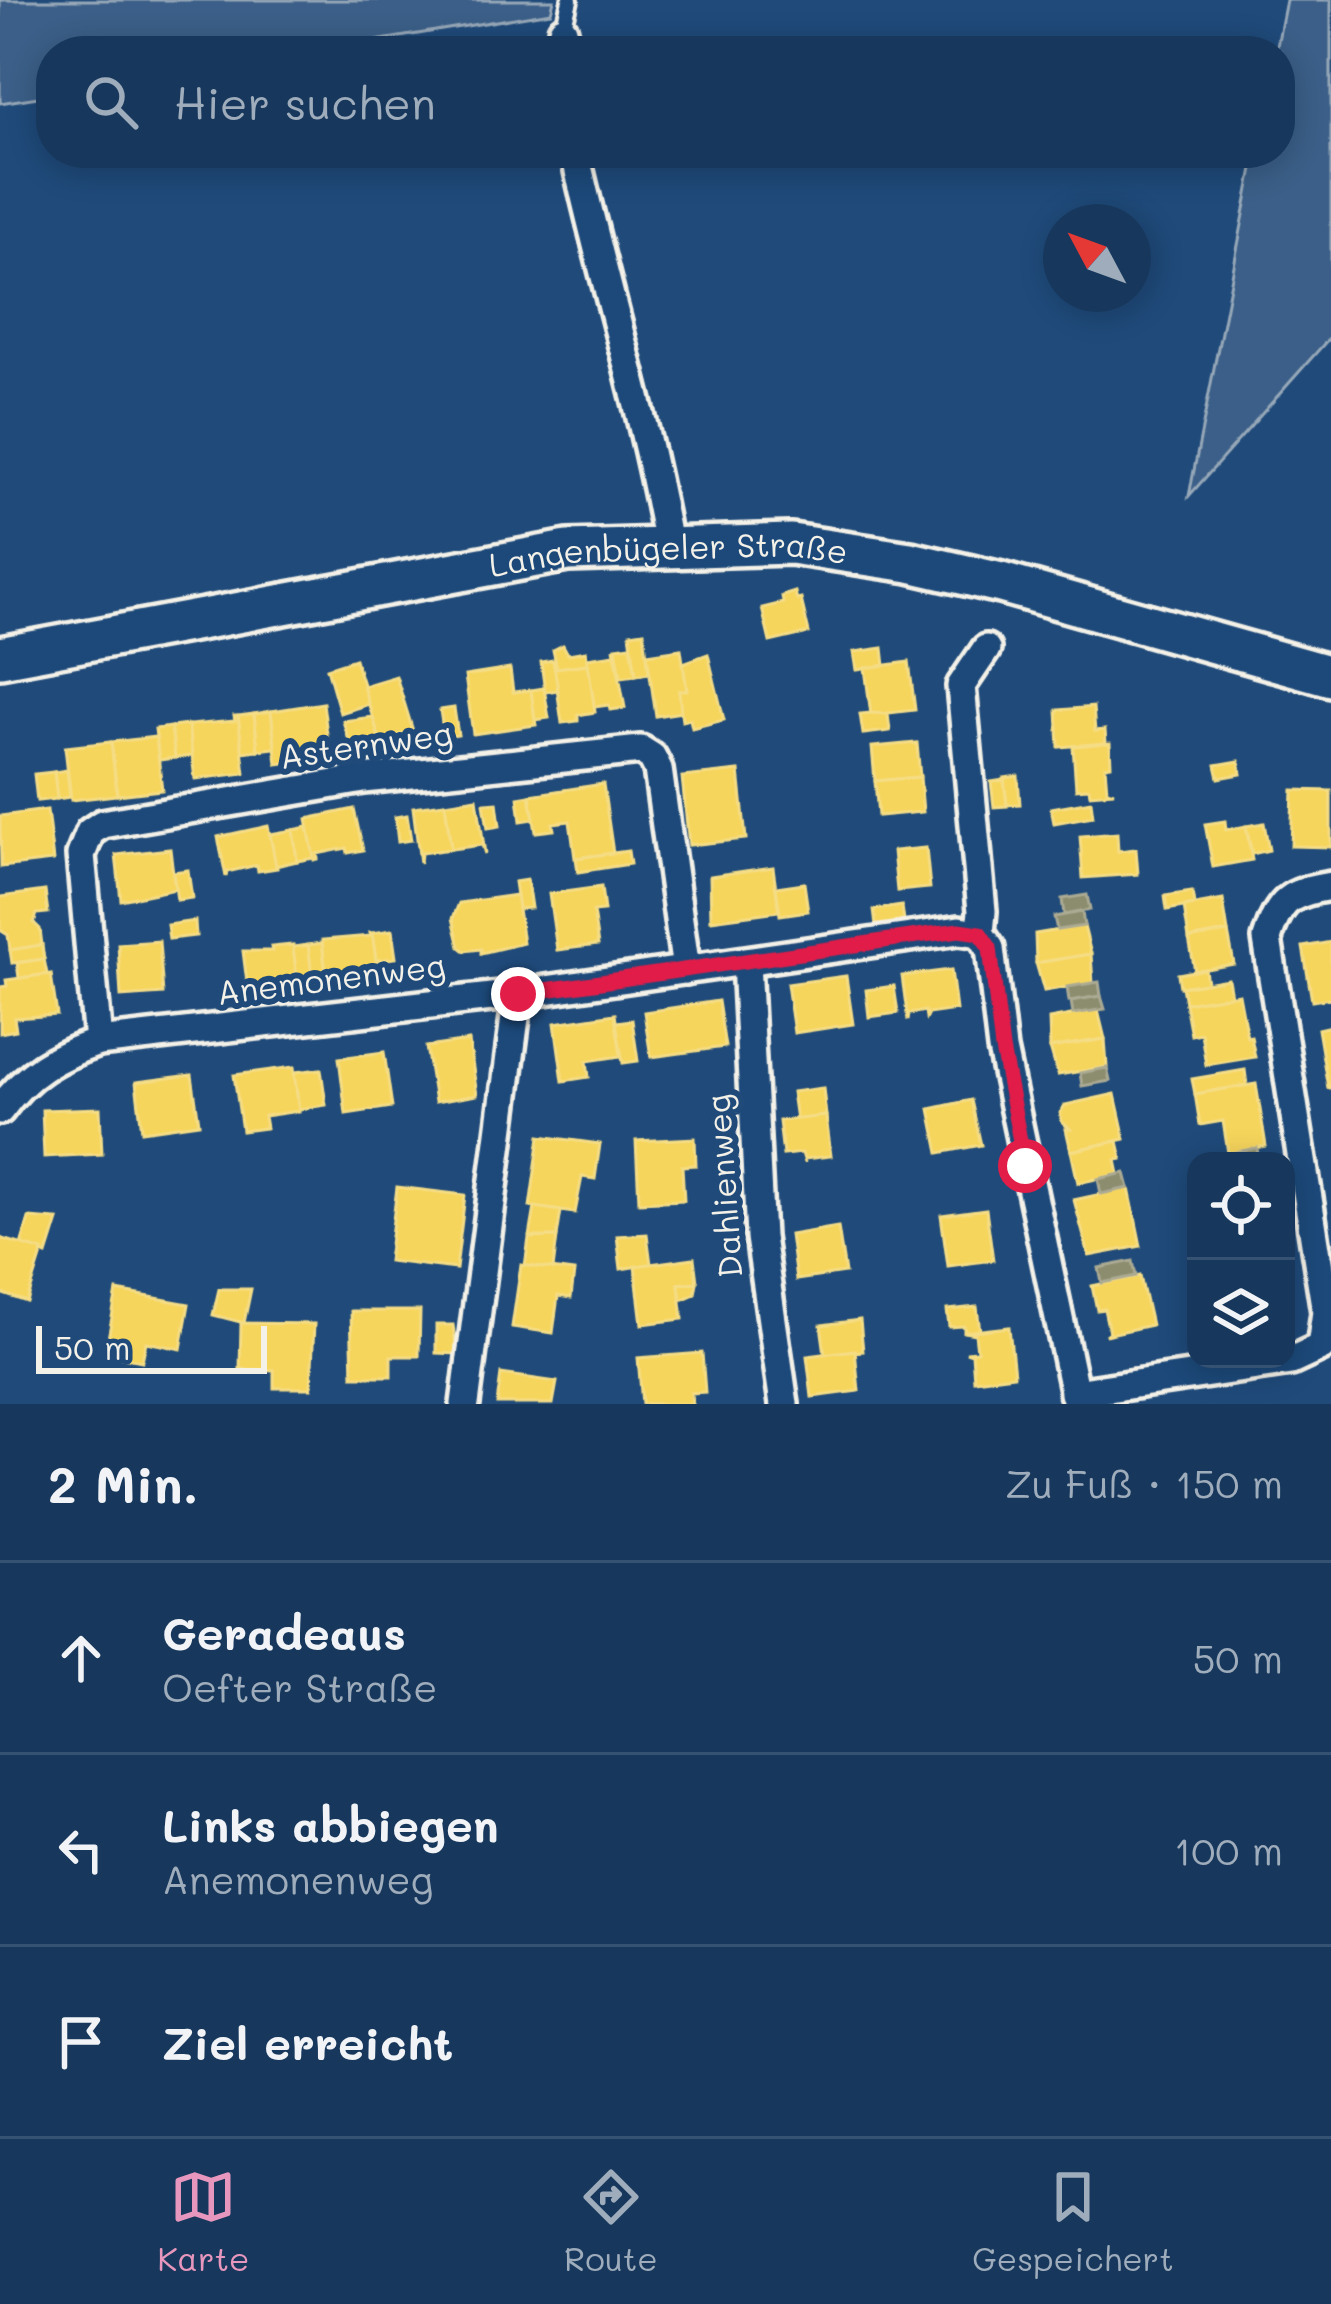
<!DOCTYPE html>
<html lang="de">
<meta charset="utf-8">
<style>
:root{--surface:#17385c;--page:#244365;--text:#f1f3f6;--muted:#9eacbb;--line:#365272;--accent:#e797bd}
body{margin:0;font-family:Mali,sans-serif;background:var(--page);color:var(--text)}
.controls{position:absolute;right:36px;bottom:36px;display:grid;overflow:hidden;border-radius:24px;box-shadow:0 6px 30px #0003}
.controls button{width:108px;height:108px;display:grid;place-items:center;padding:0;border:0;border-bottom:3px solid var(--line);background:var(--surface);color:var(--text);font:60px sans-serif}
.compass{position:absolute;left:1043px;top:204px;width:108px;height:108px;border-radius:50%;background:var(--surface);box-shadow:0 6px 30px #0003;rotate:311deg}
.scale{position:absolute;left:36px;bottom:30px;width:231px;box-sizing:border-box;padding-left:12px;border:6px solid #f4f1e8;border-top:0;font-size:33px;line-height:42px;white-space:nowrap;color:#f4f1e8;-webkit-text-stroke:9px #1f4a7a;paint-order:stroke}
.stop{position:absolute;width:36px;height:36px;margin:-27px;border:9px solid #e11d48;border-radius:50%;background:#fff}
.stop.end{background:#e11d48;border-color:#fff;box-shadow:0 3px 12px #0008}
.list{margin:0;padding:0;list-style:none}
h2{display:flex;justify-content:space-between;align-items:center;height:156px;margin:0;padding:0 48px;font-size:51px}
h2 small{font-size:39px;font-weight:400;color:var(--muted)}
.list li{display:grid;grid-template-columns:78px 1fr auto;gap:36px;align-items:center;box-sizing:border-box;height:192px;padding:0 48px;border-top:3px solid var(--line)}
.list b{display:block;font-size:45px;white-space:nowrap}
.list p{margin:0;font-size:39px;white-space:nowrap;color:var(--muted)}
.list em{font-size:39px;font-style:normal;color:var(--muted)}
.icon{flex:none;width:66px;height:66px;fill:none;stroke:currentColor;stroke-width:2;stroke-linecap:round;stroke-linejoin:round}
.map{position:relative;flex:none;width:1331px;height:1404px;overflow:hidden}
.search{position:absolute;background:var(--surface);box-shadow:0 6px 30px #0003;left:36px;right:36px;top:36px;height:132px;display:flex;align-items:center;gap:30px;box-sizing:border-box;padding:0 42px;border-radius:48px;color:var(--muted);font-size:45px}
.sheet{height:732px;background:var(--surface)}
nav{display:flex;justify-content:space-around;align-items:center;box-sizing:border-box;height:168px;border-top:3px solid var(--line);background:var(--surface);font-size:33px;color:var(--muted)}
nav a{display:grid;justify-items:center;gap:6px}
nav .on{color:var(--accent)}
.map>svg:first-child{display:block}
.green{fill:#3a5f88;stroke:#97a8b8;stroke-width:3}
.homes{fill:#f6d55c;stroke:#f5dd86;stroke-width:3}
.industry{fill:#8c8c6e;stroke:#abaa93;stroke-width:3}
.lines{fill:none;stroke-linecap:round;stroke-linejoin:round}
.lane-casing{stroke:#f4f1e8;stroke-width:22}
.street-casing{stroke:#f4f1e8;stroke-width:36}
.secondary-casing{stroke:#f4f1e8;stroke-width:48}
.lane{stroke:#1f4a7a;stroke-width:14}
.street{stroke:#1f4a7a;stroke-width:27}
.secondary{stroke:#1f4a7a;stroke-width:39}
.route{stroke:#e11d48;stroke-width:15}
.labels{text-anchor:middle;stroke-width:12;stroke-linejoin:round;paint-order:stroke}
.street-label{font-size:33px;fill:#f4f1e8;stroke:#1f4a7a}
</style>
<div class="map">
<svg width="1331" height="1404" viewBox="0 0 1331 1404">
<rect width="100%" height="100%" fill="#1f4a7a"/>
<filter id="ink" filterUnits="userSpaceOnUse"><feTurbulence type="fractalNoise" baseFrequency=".00833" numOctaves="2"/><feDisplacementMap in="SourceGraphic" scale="24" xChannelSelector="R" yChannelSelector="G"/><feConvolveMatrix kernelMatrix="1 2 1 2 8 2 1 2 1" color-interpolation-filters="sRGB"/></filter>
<g filter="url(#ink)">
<g class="green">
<polygon points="0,0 554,0 551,12 315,51 51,51 51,95 0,103"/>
<polygon points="1286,0 1331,0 1331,336 1189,496 1256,153 1280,153 1280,51 1276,51"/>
</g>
<g class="homes">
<polygon points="795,592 797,600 801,599 809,633 770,642 762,608 783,603 782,596"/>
<polygon points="644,631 649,673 636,675 630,633"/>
<polygon points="563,645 568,654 586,651 588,664 557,668 553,650"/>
<polygon points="631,645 636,675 621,677 616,647"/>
<polygon points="614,647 625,708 610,710 609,705 594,707 587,658 615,654"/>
<polygon points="883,648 885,666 857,670 854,652"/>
<polygon points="681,649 687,690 679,691 682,712 656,716 647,654"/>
<polygon points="708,654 724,720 692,728 690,719 682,721 681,712 679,691 687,690 683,663"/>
<polygon points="355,659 369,704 340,713 327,668"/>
<polygon points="553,660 557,668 588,664 595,712 578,715 578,721 562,723"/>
<polygon points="553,660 558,690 545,692 541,662"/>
<polygon points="909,662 915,710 871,715 865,668"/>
<polygon points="510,669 513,692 531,690 536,725 473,734 465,676"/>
<polygon points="396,676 413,731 380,741 363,686"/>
<polygon points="544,688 549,718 535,720 531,690"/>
<polygon points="323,703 330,757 277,764 271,711"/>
<polygon points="1093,707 1095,731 1105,730 1106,743 1059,747 1057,710"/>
<polygon points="454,708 458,735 444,737 440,710"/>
<polygon points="271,711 275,748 258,750 254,714"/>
<polygon points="871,713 888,714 890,731 863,734 860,714"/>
<polygon points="254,714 258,750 242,752 238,716"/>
<polygon points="234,716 238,716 245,773 195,779 188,725 235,721"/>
<polygon points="373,717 380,741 352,750 343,721"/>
<polygon points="188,725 192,756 175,758 171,727"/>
<polygon points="171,727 175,758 159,760 155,729"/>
<polygon points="156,737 162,790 117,795 111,742"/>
<polygon points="111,742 117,795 71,800 65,747"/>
<polygon points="917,743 920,777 875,781 872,747"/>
<polygon points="1110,743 1111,765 1105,766 1107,790 1114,792 1090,794 1089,788 1076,789 1073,746"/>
<polygon points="1239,761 1241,774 1219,778 1216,765"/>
<polygon points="67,770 70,797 57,799 54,772"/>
<polygon points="739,771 746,839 689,845 682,777"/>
<polygon points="54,772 57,799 37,801 34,774"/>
<polygon points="1018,776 1020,804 1007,805 1004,778"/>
<polygon points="920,777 923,812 878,816 875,781"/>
<polygon points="1004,780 1007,806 994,807 991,782"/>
<polygon points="603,784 613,853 575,858 570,821 553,823 554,830 536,832 530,795"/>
<polygon points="1293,790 1331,791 1331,847 1291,846"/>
<polygon points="530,795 534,819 521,821 518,797"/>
<polygon points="477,798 485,854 482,845 451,849 445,803"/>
<polygon points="1091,801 1093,816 1054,823 1051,808"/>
<polygon points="497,802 500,826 488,828 484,803"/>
<polygon points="445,803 451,849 421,853 420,863 413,807"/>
<polygon points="354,809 363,850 348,853 347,848 317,854 318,859 314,860 307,819"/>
<polygon points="47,810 53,861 1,867 0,816"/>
<polygon points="407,815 411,840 398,842 395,817"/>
<polygon points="1225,821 1226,830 1246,826 1252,860 1213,867 1205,824"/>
<polygon points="1264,823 1269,850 1252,854 1246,826"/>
<polygon points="268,826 277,868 258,871 257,865 227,872 226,877 218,837"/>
<polygon points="308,827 314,858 297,861 293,830"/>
<polygon points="293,830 297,861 276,866 270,834"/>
<polygon points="1117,833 1118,851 1136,849 1138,874 1083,878 1080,836"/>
<polygon points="926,848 930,888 897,891 893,851"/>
<polygon points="170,849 175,889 121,900 116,855"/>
<polygon points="628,851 630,864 578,872 576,858"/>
<polygon points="773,867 779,911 711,920 710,876"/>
<polygon points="188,870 192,898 177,900 173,872"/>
<polygon points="527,880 531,908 518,909 514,882"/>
<polygon points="804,883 808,911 780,915 776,887"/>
<polygon points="601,887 604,911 593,912 598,945 557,950 549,894"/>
<polygon points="45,891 48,913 37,914 34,923 40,929 42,945 10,950 8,935 0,930 0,897"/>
<polygon points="1192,892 1194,905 1167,910 1165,896"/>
<polygon points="516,895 523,943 481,953 481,949 465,951 460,947 453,918 459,903"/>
<polygon points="1223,900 1228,932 1189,939 1184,907"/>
<polygon points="902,906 904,922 876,926 874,910"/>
<polygon points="195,921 196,936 169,939 167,925"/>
<polygon points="1084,926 1091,954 1036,963 1035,934"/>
<polygon points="392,930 396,958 376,960 372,933"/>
<polygon points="1228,932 1234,964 1195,971 1189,939"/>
<polygon points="370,933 372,933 378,974 327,981 322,940 371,936"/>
<polygon points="159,941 163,994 121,997 118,944"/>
<polygon points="1331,942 1331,998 1312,1001 1303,947"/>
<polygon points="322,943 327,981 313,983 308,945"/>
<polygon points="42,945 44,959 12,963 10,950"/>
<polygon points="293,945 298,985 248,991 243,951 272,951 271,947"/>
<polygon points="308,945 313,983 298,985 293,947"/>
<polygon points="1091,954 1093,983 1044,991 1036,963"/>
<polygon points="44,959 47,974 19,978 17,963"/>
<polygon points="1205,969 1207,983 1180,987 1178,974"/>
<polygon points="951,970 956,1010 928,1014 926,1018 925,1011 909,1014 908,1021 902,976"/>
<polygon points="51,974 57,1015 14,1018 16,1030 0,1033 0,987 7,986 6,980"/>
<polygon points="846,976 853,1024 794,1033 787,984"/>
<polygon points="1228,979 1231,996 1185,1003 1182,987"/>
<polygon points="894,986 898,1013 869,1017 866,990"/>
<polygon points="1239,994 1247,1037 1251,1036 1255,1057 1206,1065 1201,1033 1191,1035 1185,1003"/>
<polygon points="718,1001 725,1047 651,1057 644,1012"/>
<polygon points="1098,1010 1105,1039 1050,1048 1049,1019"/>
<polygon points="615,1014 621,1056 587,1061 589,1077 563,1081 555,1023"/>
<polygon points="632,1020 638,1061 623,1063 616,1022"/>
<polygon points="1331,1026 1331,1088 1328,1088 1318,1029"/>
<polygon points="1105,1039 1107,1067 1058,1075 1050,1048"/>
<polygon points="469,1041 477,1095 435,1102 426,1047"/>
<polygon points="384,1052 392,1107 346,1114 339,1058"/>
<polygon points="294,1067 299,1111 264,1116 266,1128 242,1131 234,1075"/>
<polygon points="321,1069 326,1105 299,1109 294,1072"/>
<polygon points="1245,1070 1247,1085 1195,1094 1192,1079"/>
<polygon points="192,1075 199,1123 142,1131 136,1082"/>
<polygon points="1256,1084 1266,1146 1228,1153 1223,1121 1200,1125 1195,1094"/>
<polygon points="823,1088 826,1116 796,1120 792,1092"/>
<polygon points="1115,1094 1125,1139 1071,1151 1066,1129 1070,1129 1062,1122 1060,1113 1065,1105"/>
<polygon points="971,1100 981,1145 939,1153 930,1109"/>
<polygon points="100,1108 102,1154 44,1157 42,1110"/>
<polygon points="826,1116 831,1156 804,1159 805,1163 802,1153 783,1155 779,1121"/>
<polygon points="540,1136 600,1144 595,1179 582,1177 575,1213 530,1207"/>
<polygon points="695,1138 696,1165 682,1166 684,1200 639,1202 636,1141"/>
<polygon points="1118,1141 1122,1159 1116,1160 1119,1174 1078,1183 1071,1151"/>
<polygon points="397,1187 465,1195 456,1269 388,1261"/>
<polygon points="1129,1188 1141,1246 1089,1256 1074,1200"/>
<polygon points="535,1207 561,1211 557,1237 530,1237"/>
<polygon points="986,1209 993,1260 948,1266 941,1215"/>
<polygon points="29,1218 58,1220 47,1255 21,1245"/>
<polygon points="838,1227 845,1273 796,1280 790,1235"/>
<polygon points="647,1234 651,1264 621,1269 617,1236"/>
<polygon points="557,1237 553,1270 525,1266 529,1238"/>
<polygon points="0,1238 43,1251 27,1302 0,1293"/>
<polygon points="694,1258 697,1282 679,1284 683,1319 642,1324 635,1266"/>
<polygon points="521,1265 574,1272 571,1298 558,1296 553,1333 512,1327"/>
<polygon points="1140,1276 1151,1325 1105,1335 1109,1332 1104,1309 1097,1310 1092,1286"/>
<polygon points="697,1282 695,1294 681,1300 679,1284"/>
<polygon points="219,1289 251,1289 244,1323 213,1315"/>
<polygon points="117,1291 189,1304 181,1349 146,1342 142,1361 105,1354"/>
<polygon points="977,1307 980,1331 964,1332 964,1326 949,1327 947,1310"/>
<polygon points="351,1311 420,1311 419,1356 391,1356 391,1376 353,1376"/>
<polygon points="860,1320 863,1351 825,1354 821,1325"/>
<polygon points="241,1323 314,1324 311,1388 274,1388 274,1370 240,1369"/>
<polygon points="436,1325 453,1325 457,1354 436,1353"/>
<polygon points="1009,1327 1014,1375 974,1380 972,1354 966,1352 977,1351 975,1334 964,1332"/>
<polygon points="855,1350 859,1391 812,1397 807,1356"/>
<polygon points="702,1353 705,1392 691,1393 692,1404 642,1404 638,1358"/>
<polygon points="501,1374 557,1382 553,1404 497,1404"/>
</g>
<g class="industry">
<polygon points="1087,895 1090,910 1064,915 1062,899"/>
<polygon points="1082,912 1084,926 1057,930 1054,917"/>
<polygon points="1099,982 1101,996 1069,1001 1067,987"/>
<polygon points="1101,996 1105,1009 1073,1014 1071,1001"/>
<polygon points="1107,1068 1110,1081 1082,1086 1080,1073"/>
<polygon points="1257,1148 1259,1161 1232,1161 1231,1153"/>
<polygon points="1125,1173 1129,1188 1101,1194 1098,1179"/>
<polygon points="1133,1261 1136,1276 1102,1283 1099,1268"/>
</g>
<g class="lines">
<defs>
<polyline id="lane" points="563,30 570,0"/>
<g id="street">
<polyline points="562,51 563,30"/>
<path d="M575,153C604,285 645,413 668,545"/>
<polyline points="986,649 961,686 982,911 980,933 990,948 1002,1049 1077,1404"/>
<polyline points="746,962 760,1237 784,1404"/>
<polyline points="98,1042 81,855 90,832 102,824 364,779 641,750 652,757 658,769 686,970"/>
<path d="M0,1110C27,1072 55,1057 98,1042L518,994L959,930L980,933"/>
<path d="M1074,1393L1291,1361L1321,1347L1326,1312L1267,939C1280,899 1289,893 1331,886"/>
<polyline points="465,1404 518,994"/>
</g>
<g id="secondary">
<path id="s1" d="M0,657L568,551L791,544L910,562L1001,583L1331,676"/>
</g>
</defs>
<use href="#lane" class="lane-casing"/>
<use href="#street" class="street-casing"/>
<use href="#secondary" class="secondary-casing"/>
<use href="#lane" class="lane"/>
<use href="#street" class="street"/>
<use href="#secondary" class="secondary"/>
</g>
</g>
<g class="lines" filter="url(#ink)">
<polyline class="route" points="518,994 959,930 980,933 990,948 1002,1049 1025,1166"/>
</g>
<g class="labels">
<g class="street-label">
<text dy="12" stroke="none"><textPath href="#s1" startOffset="678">Langenbügeler Straße</textPath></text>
<text transform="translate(366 745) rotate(-8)" y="12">Asternweg</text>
<text transform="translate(331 979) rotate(-7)" y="12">Anemonenweg</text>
<text transform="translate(724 1186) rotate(-94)" y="12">Dahlienweg</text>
</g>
</g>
</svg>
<div class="controls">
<button><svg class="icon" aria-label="locate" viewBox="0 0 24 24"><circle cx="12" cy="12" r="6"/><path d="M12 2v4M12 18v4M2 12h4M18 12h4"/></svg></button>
<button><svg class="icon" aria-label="layers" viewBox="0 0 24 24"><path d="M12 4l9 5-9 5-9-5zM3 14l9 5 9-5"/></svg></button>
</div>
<svg class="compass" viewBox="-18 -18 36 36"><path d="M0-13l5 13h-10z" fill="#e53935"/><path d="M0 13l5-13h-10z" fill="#9eacbb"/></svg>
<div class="scale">50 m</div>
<div class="stop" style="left:1025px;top:1166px"></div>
<div class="stop end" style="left:518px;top:994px"></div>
<div class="search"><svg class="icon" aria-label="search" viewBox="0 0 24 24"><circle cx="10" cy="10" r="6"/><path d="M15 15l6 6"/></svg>Hier suchen</div>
</div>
<section class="sheet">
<h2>2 Min.<small>Zu Fuß · 150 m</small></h2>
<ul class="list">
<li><svg class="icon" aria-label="ahead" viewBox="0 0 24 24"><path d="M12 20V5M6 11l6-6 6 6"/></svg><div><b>Geradeaus</b><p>Oefter Straße</p></div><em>50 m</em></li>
<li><svg class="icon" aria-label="left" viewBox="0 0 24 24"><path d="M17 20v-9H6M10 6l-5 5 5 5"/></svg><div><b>Links abbiegen</b><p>Anemonenweg</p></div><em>100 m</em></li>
<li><svg class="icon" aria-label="arrive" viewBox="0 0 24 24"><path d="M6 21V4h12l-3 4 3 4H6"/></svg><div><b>Ziel erreicht</b></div></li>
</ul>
</section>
<nav>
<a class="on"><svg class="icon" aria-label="map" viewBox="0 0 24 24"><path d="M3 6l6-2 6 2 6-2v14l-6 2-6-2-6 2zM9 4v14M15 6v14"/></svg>Karte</a>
<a><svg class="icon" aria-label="directions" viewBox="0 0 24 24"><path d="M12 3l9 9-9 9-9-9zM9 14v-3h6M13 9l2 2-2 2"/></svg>Route</a>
<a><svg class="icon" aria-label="saved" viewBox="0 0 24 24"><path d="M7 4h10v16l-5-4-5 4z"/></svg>Gespeichert</a>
</nav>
